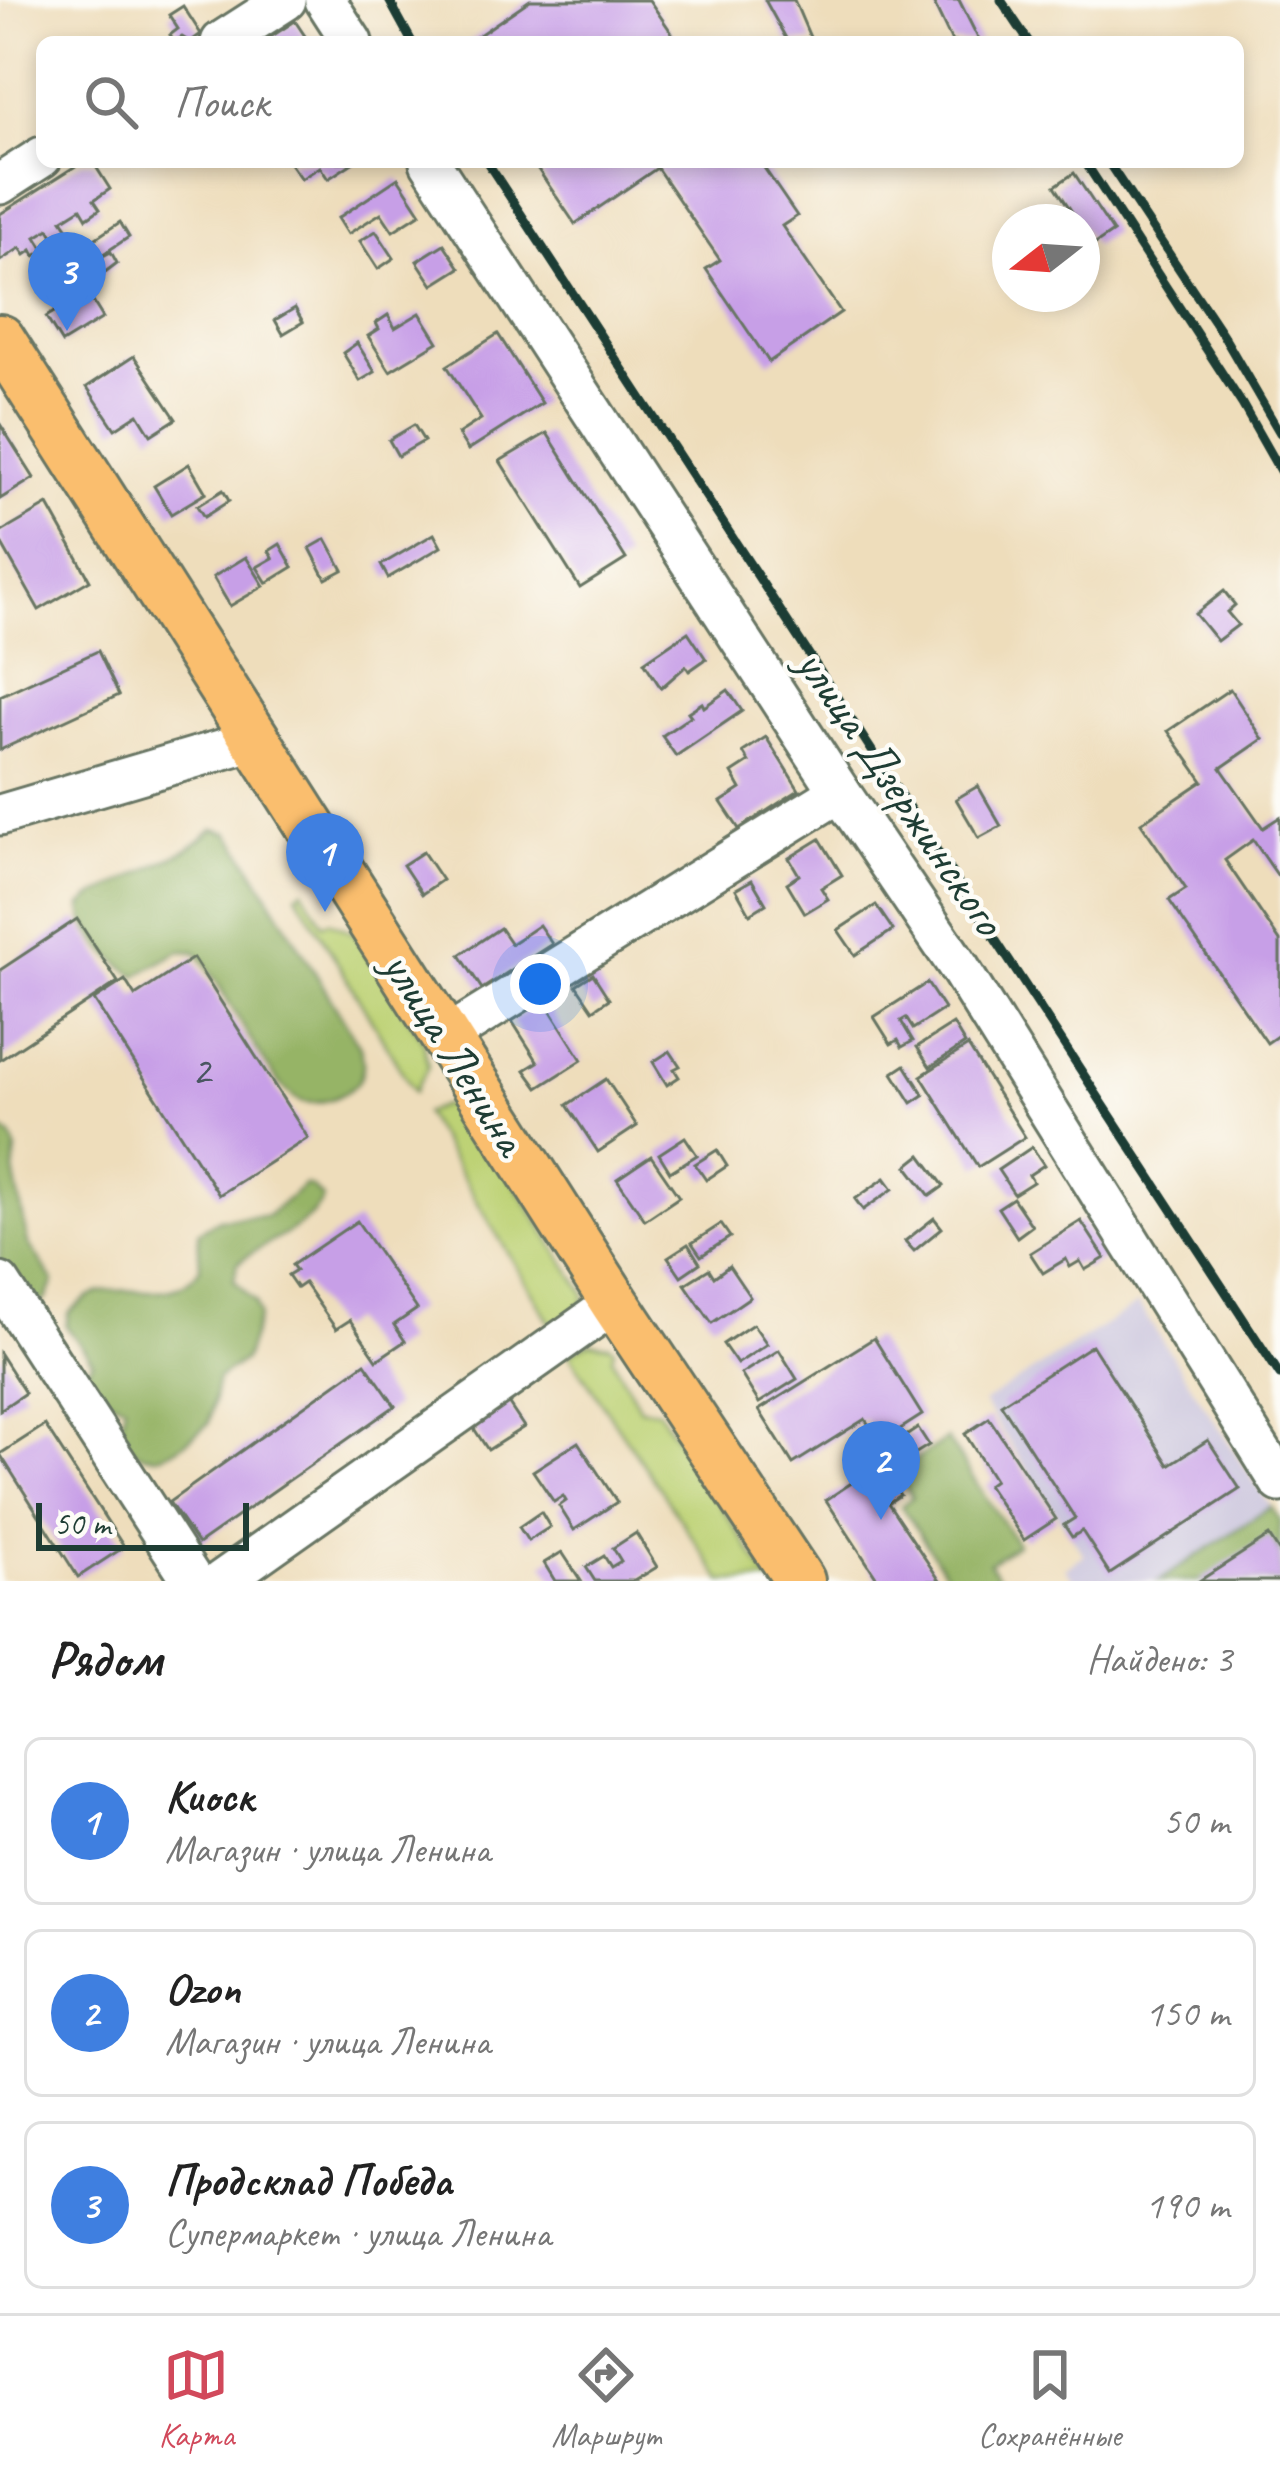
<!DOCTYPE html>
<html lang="ru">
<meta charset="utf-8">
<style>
:root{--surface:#fff;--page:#f2f2f2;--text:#222;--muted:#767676;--line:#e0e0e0;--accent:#d1495b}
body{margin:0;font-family:Caveat,sans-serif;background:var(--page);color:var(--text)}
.compass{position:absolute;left:992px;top:204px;width:108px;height:108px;border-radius:50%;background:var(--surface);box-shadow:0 6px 18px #0003;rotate:253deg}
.scale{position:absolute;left:36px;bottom:30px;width:213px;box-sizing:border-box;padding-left:12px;border:6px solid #1f3d34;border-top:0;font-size:33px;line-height:42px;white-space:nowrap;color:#1f3d34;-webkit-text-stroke:9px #fdfcf7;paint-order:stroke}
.you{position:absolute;left:540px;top:984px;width:42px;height:42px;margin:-30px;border:9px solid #fff;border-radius:50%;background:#1a73e8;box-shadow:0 0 0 18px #1a73e833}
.badge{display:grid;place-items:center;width:78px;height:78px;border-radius:50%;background:var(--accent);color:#fff;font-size:39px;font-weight:700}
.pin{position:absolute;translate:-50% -99px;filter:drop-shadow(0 3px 6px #0008)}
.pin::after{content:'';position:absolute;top:63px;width:42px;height:36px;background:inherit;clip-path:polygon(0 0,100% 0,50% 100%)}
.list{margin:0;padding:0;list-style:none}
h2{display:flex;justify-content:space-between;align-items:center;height:156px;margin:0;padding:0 48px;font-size:51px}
h2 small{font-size:39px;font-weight:400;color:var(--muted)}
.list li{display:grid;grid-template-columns:78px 1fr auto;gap:36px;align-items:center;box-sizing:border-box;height:168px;margin:0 24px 24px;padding:0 24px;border:3px solid var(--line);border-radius:18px}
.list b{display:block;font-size:45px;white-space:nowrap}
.list p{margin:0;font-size:39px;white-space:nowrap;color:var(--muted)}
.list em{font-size:39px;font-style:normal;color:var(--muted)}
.icon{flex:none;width:66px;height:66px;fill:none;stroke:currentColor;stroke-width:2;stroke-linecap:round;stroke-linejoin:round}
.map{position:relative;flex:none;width:1280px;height:1581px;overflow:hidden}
.search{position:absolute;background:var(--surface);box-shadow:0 6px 18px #0003;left:36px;right:36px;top:36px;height:132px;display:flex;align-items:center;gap:30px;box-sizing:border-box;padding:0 42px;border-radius:18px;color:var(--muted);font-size:45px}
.sheet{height:732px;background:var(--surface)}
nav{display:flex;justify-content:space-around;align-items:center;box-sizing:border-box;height:168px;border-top:3px solid var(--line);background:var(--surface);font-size:33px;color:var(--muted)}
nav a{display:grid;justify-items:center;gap:6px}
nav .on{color:var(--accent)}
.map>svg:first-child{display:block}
.industrial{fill:#c6c0da}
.green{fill:#bdd275;stroke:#6e8854;stroke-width:3}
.forest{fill:#96b466;stroke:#5a784d;stroke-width:3}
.building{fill:#c79fe7}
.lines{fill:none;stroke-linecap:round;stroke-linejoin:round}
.minor-casing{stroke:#677563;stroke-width:45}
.major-casing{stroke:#677563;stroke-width:54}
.minor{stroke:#fff;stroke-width:39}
.major{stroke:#fabe6e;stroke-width:48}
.rail{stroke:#1f3d34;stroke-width:9}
.labels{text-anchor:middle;stroke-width:9;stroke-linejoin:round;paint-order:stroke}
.number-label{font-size:42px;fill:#495661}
.street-label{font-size:48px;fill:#1f3d34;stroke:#fdfcf7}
</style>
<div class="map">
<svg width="1280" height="1581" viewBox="0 0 1280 1581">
<rect width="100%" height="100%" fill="#fdfcf7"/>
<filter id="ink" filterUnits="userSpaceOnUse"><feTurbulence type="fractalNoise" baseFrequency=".00833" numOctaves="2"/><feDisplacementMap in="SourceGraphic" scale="24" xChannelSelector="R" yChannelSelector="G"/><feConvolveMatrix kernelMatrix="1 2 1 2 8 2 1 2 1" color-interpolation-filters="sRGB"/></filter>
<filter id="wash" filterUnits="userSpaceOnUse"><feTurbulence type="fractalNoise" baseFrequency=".004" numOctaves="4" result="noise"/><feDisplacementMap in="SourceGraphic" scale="48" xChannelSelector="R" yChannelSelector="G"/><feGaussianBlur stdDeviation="2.7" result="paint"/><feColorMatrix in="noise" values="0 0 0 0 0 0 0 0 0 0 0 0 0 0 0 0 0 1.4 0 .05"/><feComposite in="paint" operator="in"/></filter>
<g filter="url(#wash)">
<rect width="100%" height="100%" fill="#edb"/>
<polygon class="industrial" points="1138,1304 1271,1507 1159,1581 1074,1581 1065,1568 1084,1555 983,1403"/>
<g class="green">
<polygon points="303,889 323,924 329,921 357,935 424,1043 428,1067 414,1092 297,894"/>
<polygon points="443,1105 466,1109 585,1294 583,1304 557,1334 424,1113"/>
<polygon points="589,1343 610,1345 614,1349 612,1358 640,1408 658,1410 770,1581 722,1581 569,1354"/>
</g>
<g class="forest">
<path d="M213,829L229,833L238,845L360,1047C364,1058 365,1073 357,1083C344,1097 314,1109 297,1099C266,1081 224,984 196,952L180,951L136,976C114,960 83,936 82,906L91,898L190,848Z"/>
<polygon points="0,1129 11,1136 16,1149 14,1171 28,1243 54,1282 45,1300 33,1307 0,1271"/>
<path d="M305,1185L312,1187L323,1199C304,1234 265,1239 237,1264L234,1280L255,1302L259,1316L244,1360L218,1378L209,1423C178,1448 154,1475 119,1438L125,1405L87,1391L80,1379L93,1361L66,1326L69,1313C78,1305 90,1294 102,1292C137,1285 176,1305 200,1268L198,1232L219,1219L267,1216Z"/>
<polygon points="947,1439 1017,1544 989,1563 1001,1581 951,1581 901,1506 912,1497 896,1473"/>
<polygon points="1271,1507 1280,1521 1280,1581 1159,1581"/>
</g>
<g id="blocks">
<g class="building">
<polygon points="530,0 649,0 678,42 469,42"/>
<polygon points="765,0 794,0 812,42 788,42"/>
<polygon points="932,0 959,0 980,42 952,42"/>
<polygon points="183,6 201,34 190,42 182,37 174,42 170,35 178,29 169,15"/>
<polygon points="295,21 309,42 263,42"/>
<polygon points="82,162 93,162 110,189 94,200 100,209 87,218 81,208 62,220 69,230 55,239 49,229 36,237 44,250 35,256 32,250 25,255 20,248 0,261 0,214"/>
<polygon points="289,162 354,162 328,179 320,167 301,179"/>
<polygon points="533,162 760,162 797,216 782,226 841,312 769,362 706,269 720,260 657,168 575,224"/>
<polygon points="1074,173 1113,232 1094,245 1055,186"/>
<polygon points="398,178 421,213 393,231 381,213 348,234 338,218"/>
<polygon points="120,222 129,237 91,262 111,252 117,263 88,285 69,256"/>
<polygon points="376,231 394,258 378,269 360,241"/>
<polygon points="444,244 460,268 433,285 417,261"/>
<polygon points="87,292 103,318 62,343 46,317"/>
<polygon points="295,308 303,322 283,334 275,320"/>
<polygon points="420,313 438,342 390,371 368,336 379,329 376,323 388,315 395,328"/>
<polygon points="498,334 542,403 468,450 458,434 481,419 447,366"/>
<polygon points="357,343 375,372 360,381 343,353"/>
<polygon points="134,356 176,419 151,435 138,414 115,429 87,387"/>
<polygon points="0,424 34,478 0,499"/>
<polygon points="414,425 424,441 398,456 389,440"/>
<polygon points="547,433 626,559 580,588 500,461"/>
<polygon points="189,464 206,493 171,514 154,486"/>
<polygon points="223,490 229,501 204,517 197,506"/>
<polygon points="48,505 90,580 39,610 0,541 0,533"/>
<polygon points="434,534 441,547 388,578 381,565"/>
<polygon points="326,539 343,570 326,579 310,548"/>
<polygon points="280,544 293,567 267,583 257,567 273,558 269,551"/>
<polygon points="246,557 264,586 230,606 213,577"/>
<polygon points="1224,591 1235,605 1227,612 1238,625 1217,641 1195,614"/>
<polygon points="688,632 706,659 689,671 686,666 661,688 644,662"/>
<polygon points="98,651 119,695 0,750 0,696"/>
<polygon points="1230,689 1263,739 1221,768 1263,828 1280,817 1280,879 1253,840 1225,860 1280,941 1280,1034 1267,1043 1169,900 1186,889 1141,823 1203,781 1168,731"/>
<polygon points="728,690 742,711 676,756 662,736 691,716 688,712 702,703 704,707"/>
<polygon points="766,737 799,790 739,829 721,802 741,789 732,773 749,762 743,752"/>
<polygon points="978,786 1001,826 979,838 956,799"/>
<polygon points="820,839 842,875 821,888 828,899 805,913 787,883 799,875 789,858"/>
<polygon points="423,852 442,880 422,894 403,865"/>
<polygon points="752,880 766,904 750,914 736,889"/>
<polygon points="876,905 893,930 855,955 838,930"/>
<polygon points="77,919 118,982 0,1060 0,970"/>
<polygon points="539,925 552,944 482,989 460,955 500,928 511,944"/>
<polygon points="193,958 308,1138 219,1195 94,1000 125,980 135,996"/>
<polygon points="593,974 609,999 593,1010 576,985"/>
<polygon points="927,983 944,1009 913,1029 906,1018 901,1021 913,1041 902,1047 898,1040 891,1044 874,1017"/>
<polygon points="544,1000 582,1060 538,1088 525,1070 538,1062 512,1021"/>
<polygon points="953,1024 965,1044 930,1067 917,1047"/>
<polygon points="968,1046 1025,1137 978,1167 921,1076"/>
<polygon points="670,1051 680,1066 674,1069 679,1077 667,1085 653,1062"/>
<polygon points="905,1065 924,1095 912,1103 893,1073"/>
<polygon points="606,1079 637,1126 598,1152 567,1105"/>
<polygon points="685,1137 697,1155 670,1172 659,1154"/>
<polygon points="1032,1147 1044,1165 1029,1175 1033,1182 1014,1194 998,1170"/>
<polygon points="717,1150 727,1166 706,1180 695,1164"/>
<polygon points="921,1155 944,1186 930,1196 907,1166"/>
<polygon points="651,1156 679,1197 645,1220 617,1179"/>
<polygon points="885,1178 893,1189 863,1210 855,1199"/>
<polygon points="1013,1198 1032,1226 1017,1237 998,1208"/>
<polygon points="934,1218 942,1228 914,1251 905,1241"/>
<polygon points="357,1221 417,1309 394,1325 405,1341 377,1360 350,1320 336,1329 304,1283 297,1288 288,1275 296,1270 292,1265"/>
<polygon points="1081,1221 1105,1258 1085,1270 1080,1261 1070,1267 1066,1259 1043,1273 1030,1253"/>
<polygon points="721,1224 730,1237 701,1256 692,1243"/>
<polygon points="688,1244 700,1263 681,1276 668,1257"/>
<polygon points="729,1266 750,1297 712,1323 685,1284 709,1269 714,1277"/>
<polygon points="753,1324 767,1344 737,1364 723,1344"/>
<polygon points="874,1338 922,1415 880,1442 865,1419 793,1464 759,1410"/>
<polygon points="1092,1345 1169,1465 1208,1440 1240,1489 1110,1574 1082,1531 1072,1537 1064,1525 1075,1518 1001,1404"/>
<polygon points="779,1350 797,1379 759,1403 741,1374"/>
<polygon points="0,1354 25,1393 0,1410"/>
<polygon points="365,1363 395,1406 198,1544 169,1502"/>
<polygon points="506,1400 524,1427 488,1450 471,1424"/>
<polygon points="989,1418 1056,1519 1024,1540 987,1485 994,1480 965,1434"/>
<polygon points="45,1425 124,1547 78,1577 0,1454"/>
<polygon points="918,1428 929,1445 908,1458 897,1442"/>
<polygon points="578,1442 617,1502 574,1530 559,1506 566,1501 563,1496 554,1502 533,1471"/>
<polygon points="880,1464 900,1495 888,1503 940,1581 879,1581 826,1500"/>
<polygon points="541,1512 550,1527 528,1541 519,1527"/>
<polygon points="636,1533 657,1567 634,1581 595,1581 586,1567 604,1556 611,1567 621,1561 613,1548"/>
<polygon points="1269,1536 1280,1553 1280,1581 1199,1581"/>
<polygon points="562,1552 581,1581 555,1581 544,1563"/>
</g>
</g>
</g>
<g filter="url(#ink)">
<use href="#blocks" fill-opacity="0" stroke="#677563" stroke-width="3"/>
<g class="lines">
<defs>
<g id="minor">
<polyline points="325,0 352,42"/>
<polyline points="221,42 286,0"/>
<polyline points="430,162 840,792 960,969 1280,1482"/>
<polyline points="0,184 42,157"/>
<polyline points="0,815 258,739"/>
<polyline points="446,1037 840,792"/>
<polyline points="0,1283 193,1581"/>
<polyline points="221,1581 615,1303"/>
</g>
<polyline id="major" points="0,339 615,1303 800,1581"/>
</defs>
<use href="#minor" class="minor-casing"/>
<use href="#major" class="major-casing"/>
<use href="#minor" class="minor"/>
<use href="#major" class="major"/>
<g class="rail">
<polyline points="389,0 412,42"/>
<polyline points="1001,0 1029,42"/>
<polyline points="487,162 1280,1375"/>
<polyline points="1085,162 1242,404 1280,471"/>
<polyline points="1108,162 1223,335 1280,433"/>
</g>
</g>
</g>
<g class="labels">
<g class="number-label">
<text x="201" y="1084">2</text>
</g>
<g class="street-label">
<text transform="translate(902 791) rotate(56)" y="17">улица Дзержинского</text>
<text transform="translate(456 1052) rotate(58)" y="17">улица Ленина</text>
</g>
</g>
</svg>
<svg class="compass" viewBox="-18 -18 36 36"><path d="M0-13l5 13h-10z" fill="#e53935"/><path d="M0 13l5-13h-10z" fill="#767676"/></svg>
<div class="scale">50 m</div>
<div class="you"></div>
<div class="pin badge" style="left:325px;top:912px;background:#3f7fe0">1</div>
<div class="pin badge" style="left:881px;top:1520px;background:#3f7fe0">2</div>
<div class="pin badge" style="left:67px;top:331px;background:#3f7fe0">3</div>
<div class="search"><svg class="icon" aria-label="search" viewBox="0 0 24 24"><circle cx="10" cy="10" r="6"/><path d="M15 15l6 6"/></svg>Поиск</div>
</div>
<section class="sheet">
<h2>Рядом<small>Найдено: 3</small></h2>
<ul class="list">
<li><span class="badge" style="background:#3f7fe0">1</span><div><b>Киоск</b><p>Магазин · улица Ленина</p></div><em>50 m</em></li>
<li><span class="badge" style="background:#3f7fe0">2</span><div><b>Ozon</b><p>Магазин · улица Ленина</p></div><em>150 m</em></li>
<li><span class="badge" style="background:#3f7fe0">3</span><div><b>Продсклад Победа</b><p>Супермаркет · улица Ленина</p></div><em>190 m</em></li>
</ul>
</section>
<nav>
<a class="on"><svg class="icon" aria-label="map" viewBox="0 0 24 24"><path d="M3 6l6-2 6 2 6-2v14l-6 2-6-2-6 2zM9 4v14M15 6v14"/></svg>Карта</a>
<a><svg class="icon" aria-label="directions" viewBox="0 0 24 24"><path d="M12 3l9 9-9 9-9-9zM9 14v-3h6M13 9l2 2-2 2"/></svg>Маршрут</a>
<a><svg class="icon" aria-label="saved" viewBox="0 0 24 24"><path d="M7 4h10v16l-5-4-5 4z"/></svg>Сохранённые</a>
</nav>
